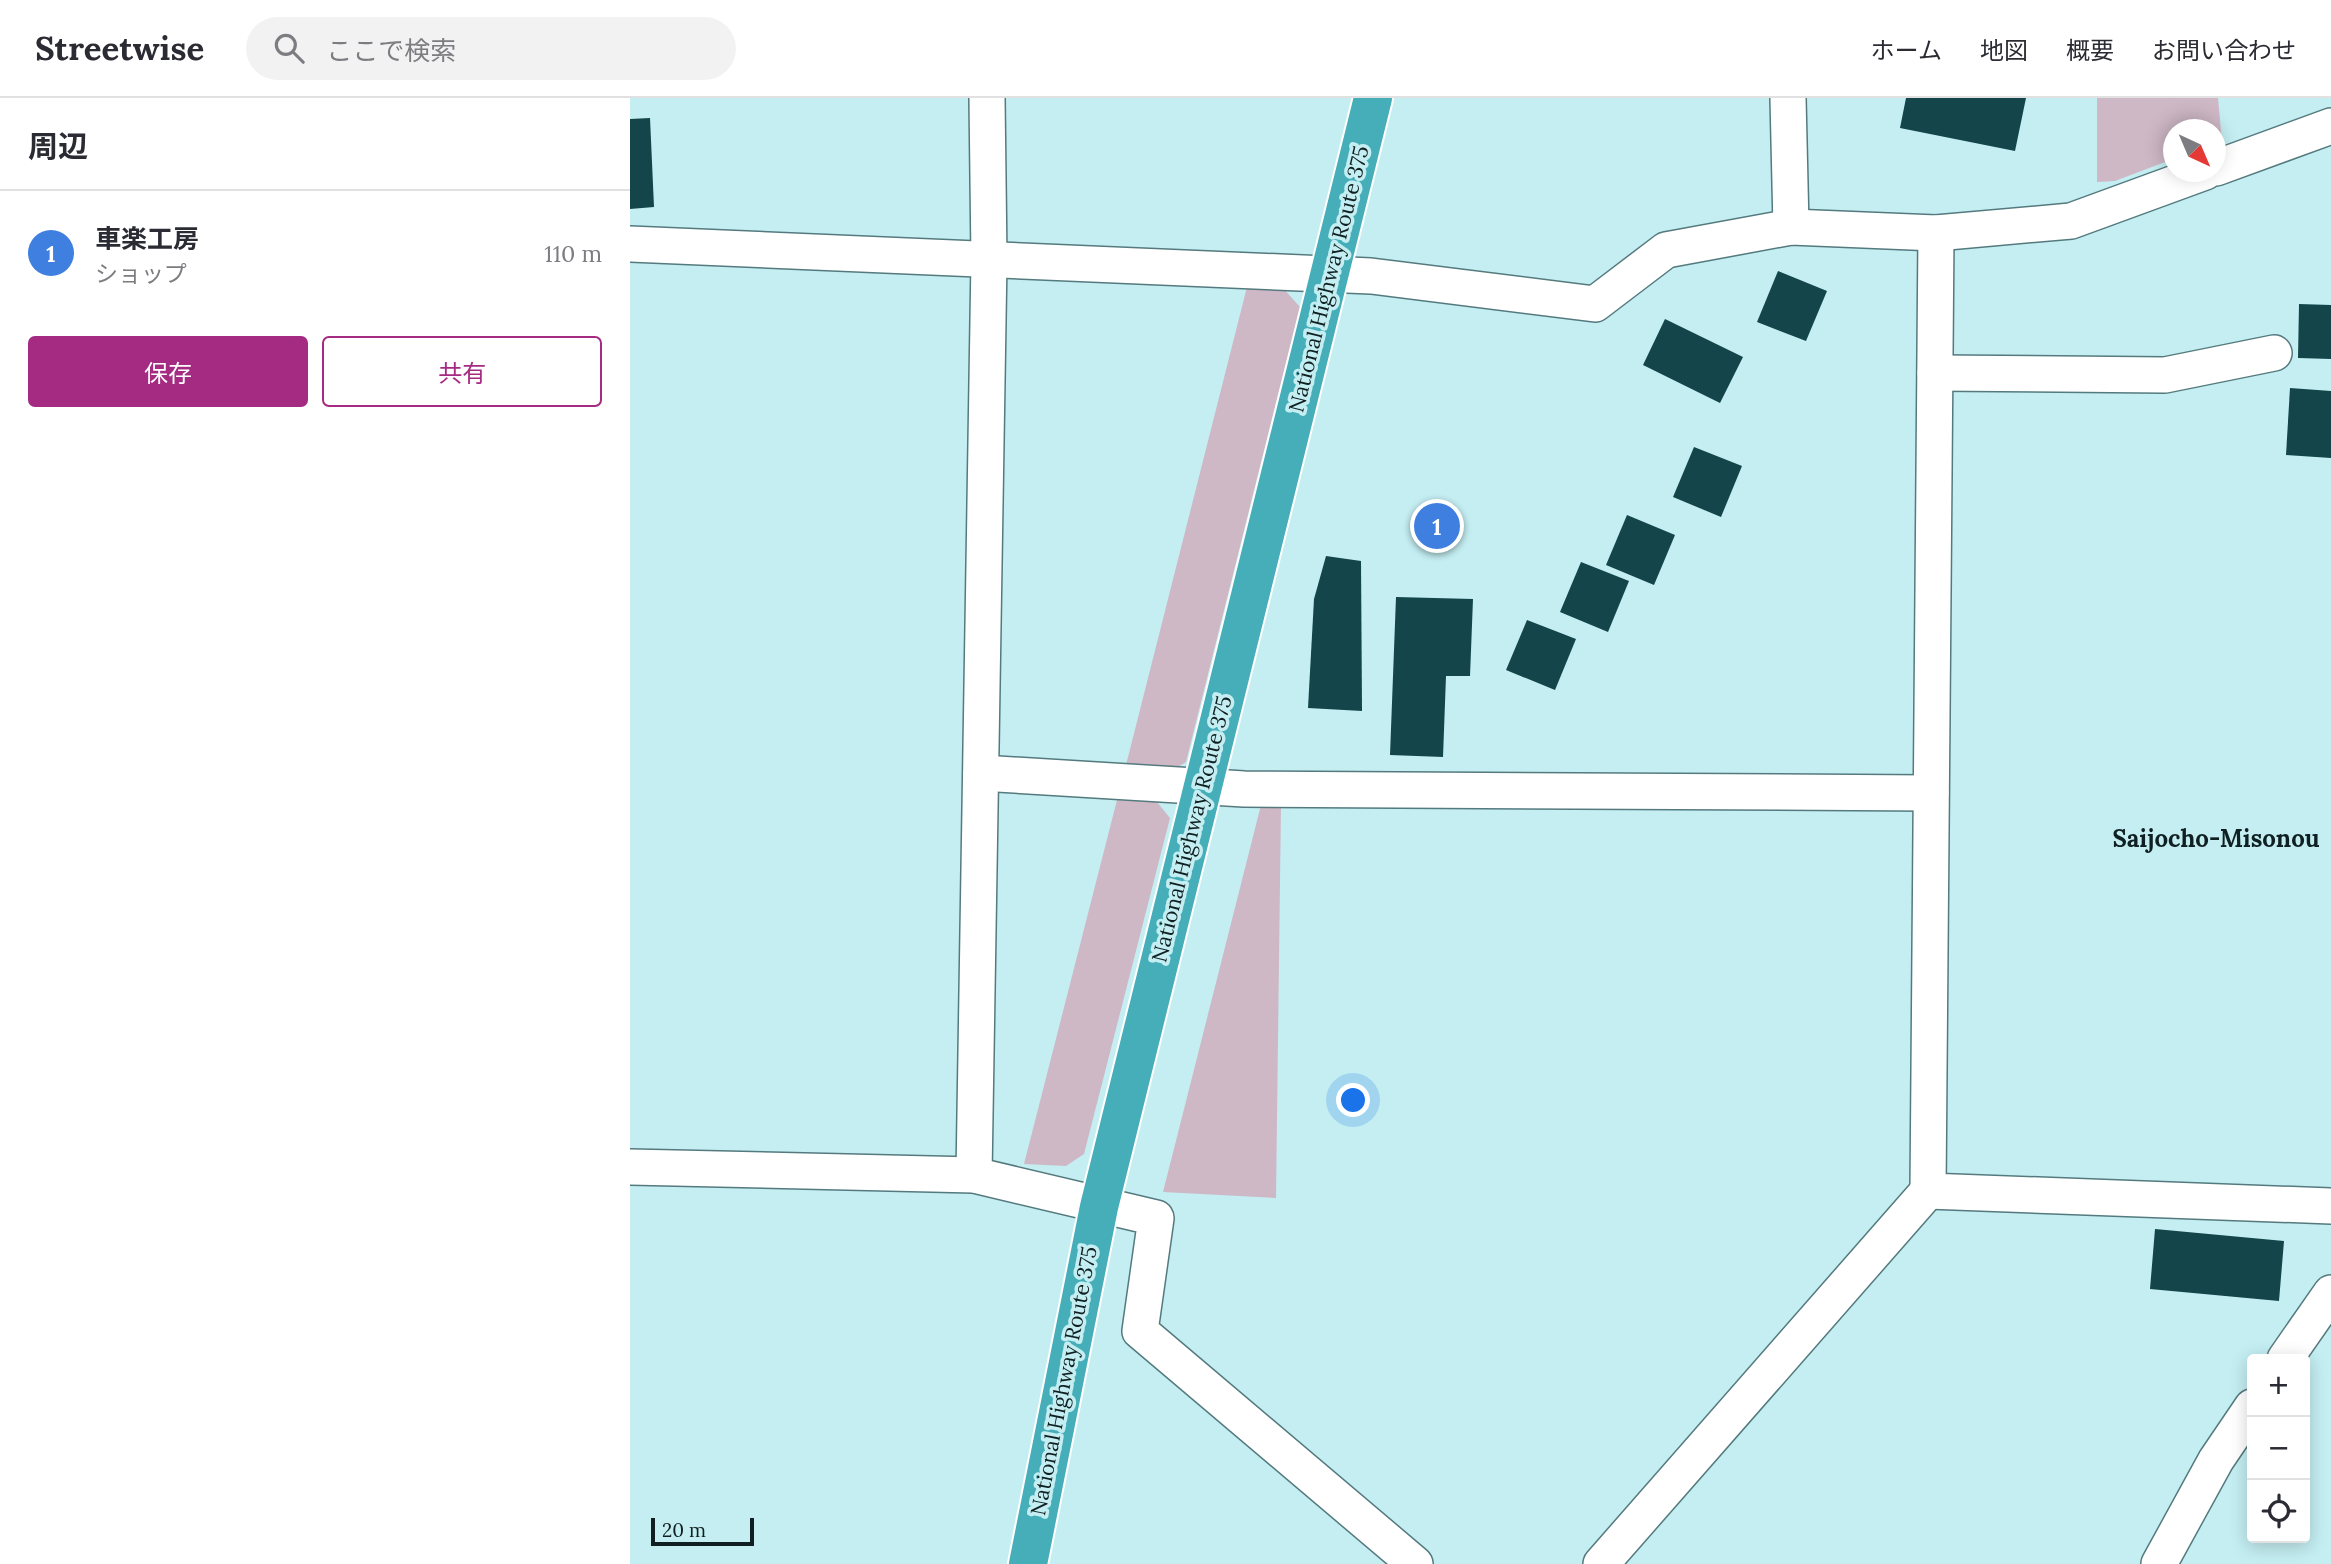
<!DOCTYPE html>
<html lang="ja">
<meta charset="utf-8">
<style>
:root{--surface:#fff;--page:#f2f2f3;--text:#2b2b33;--muted:#7c7c81;--line:#e1e1e2;--accent:#a42b81}
body{margin:0;font-family:Lora,"Noto Sans JP",serif;background:var(--page);color:var(--text)}
.controls{position:absolute;right:21px;bottom:21px;display:grid;overflow:hidden;border-radius:7px;box-shadow:0 4px 18px #0003}
.controls button{width:63px;height:63px;display:grid;place-items:center;padding:0;border:0;border-bottom:2px solid var(--line);background:var(--surface);color:var(--text);font:35px sans-serif}
.compass{position:absolute;left:1533px;top:21px;width:63px;height:63px;border-radius:50%;background:var(--surface);box-shadow:0 4px 18px #0003;rotate:136deg}
.scale{position:absolute;left:21px;bottom:18px;width:103px;box-sizing:border-box;padding-left:7px;border:4px solid #102022;border-top:0;font-size:19px;line-height:24px;white-space:nowrap;color:#102022;-webkit-text-stroke:5px #c4eef2;paint-order:stroke}
.you{position:absolute;left:724px;top:1003px;width:24px;height:24px;margin:-18px;border:5px solid #fff;border-radius:50%;background:#1a73e8;box-shadow:0 0 0 10px #1a73e833}
.badge{display:grid;place-items:center;width:46px;height:46px;border-radius:50%;background:var(--accent);color:#fff;font-size:23px;font-weight:700}
.pin{position:absolute;translate:-50% -50%;border:4px solid #fff;box-shadow:0 2px 7px #0006}
.list{margin:0;padding:0;list-style:none}
h2{display:flex;justify-content:space-between;align-items:center;height:91px;margin:0;padding:0 28px;font-size:30px}
h2 small{font-size:23px;font-weight:400;color:var(--muted)}
.list li{display:grid;grid-template-columns:46px 1fr auto;gap:21px;align-items:center;box-sizing:border-box;height:126px;padding:0 28px;border-top:2px solid var(--line)}
.list b{display:block;font-size:26px;white-space:nowrap}
.list p{margin:0;font-size:23px;white-space:nowrap;color:var(--muted)}
.list em{font-size:23px;font-style:normal;color:var(--muted)}
.actions{display:flex;gap:14px;padding:21px 28px}
.actions a{flex:1;padding:16px 0;border:2px solid var(--accent);border-radius:7px;text-align:center;font-size:24px;color:var(--accent)}
.actions .main{background:var(--accent);color:#fff}
.icon{flex:none;width:38px;height:38px;fill:none;stroke:currentColor;stroke-width:2;stroke-linecap:round;stroke-linejoin:round}
.map{position:relative;flex:none;width:1701px;height:1466px;overflow:hidden}
header{display:flex;align-items:center;gap:42px;box-sizing:border-box;height:98px;padding:0 35px;background:var(--surface);border-bottom:2px solid var(--line)}
header strong{font-size:33px}
nav{display:flex;gap:38px;margin-inline-start:auto;font-size:24px}
.search{width:490px;height:63px;background:var(--page);display:flex;align-items:center;gap:18px;box-sizing:border-box;padding:0 24px;border-radius:38px;color:var(--muted);font-size:26px}
main{display:flex}
aside{flex:1;background:var(--surface)}
.map>svg:first-child{display:block}
.green{fill:#cfb8c6}
.building{fill:#14454a}
.lines{fill:none;stroke-linecap:round;stroke-linejoin:round}
.minor-casing{stroke:#547a7e;stroke-width:38}
.highway-casing{stroke:#fff;stroke-width:42}
.minor{stroke:#fff;stroke-width:35}
.highway{stroke:#45aeb8;stroke-width:38}
.labels{text-anchor:middle;stroke-width:7;stroke-linejoin:round;paint-order:stroke}
.street-label{font-size:21px;fill:#102022;stroke:#c4eef2}
.quarter-label{font-size:24px;font-weight:bold;fill:#102022;stroke:#c4eef2}
</style>
<header>
<strong>Streetwise</strong>
<div class="search"><svg class="icon" aria-label="search" viewBox="0 0 24 24"><circle cx="10" cy="10" r="6"/><path d="M15 15l6 6"/></svg>ここで検索</div>
<nav><a>ホーム</a><a>地図</a><a>概要</a><a>お問い合わせ</a></nav>
</header>
<main>
<aside>
<h2>周辺<small></small></h2>
<ul class="list">
<li><span class="badge" style="background:#3f7fe0">1</span><div><b>車楽工房</b><p>ショップ</p></div><em>110 m</em></li>
</ul>
<div class="actions"><a class="main">保存</a><a>共有</a></div>
</aside>
<div class="map">
<svg width="1701" height="1466" viewBox="0 0 1701 1466">
<rect width="100%" height="100%" fill="#c4eef2"/>
<g class="green">
<polygon points="1467,0 1588,0 1592,43 1586,46 1586,32 1544,32 1543,61 1485,83 1467,84"/>
<polygon points="618,185 652,189 670,209 556,664 537,676 495,671"/>
<polygon points="487,702 527,704 540,720 454,1056 436,1068 394,1066"/>
<polygon points="632,703 651,706 646,1100 533,1094"/>
</g>
<g class="building">
<polygon points="1276,0 1396,0 1385,53 1270,30"/>
<polygon points="20,20 24,109 0,111 0,21"/>
<polygon points="1148,173 1197,193 1176,243 1127,224"/>
<polygon points="1669,206 1701,207 1701,261 1668,260"/>
<polygon points="1035,221 1113,259 1090,305 1013,267"/>
<polygon points="1660,290 1701,293 1701,360 1656,357"/>
<polygon points="1064,349 1112,368 1091,419 1043,399"/>
<polygon points="997,417 1045,437 1024,487 976,467"/>
<polygon points="696,458 731,463 732,613 678,610 684,501"/>
<polygon points="951,464 999,483 978,534 930,514"/>
<polygon points="766,499 843,501 840,578 816,578 813,659 760,657"/>
<polygon points="897,522 946,541 925,592 876,572"/>
<polygon points="1525,1131 1654,1143 1649,1203 1520,1191"/>
</g>
<g class="lines">
<defs>
<g id="minor">
<polyline points="1158,0 1161,129"/>
<polyline points="1586,70 1701,28"/>
<polyline points="1306,135 1298,1093 1701,1108"/>
<polyline points="0,146 741,178 965,206 1036,152 1161,129 1306,135 1441,123 1575,74"/>
<polyline points="1305,275 1535,277 1644,255"/>
<polyline points="351,675 614,691 1301,695"/>
<polyline points="0,1069 344,1077 526,1120 510,1233 785,1466"/>
<polyline points="344,1077 359,161 357,0"/>
<polyline points="1655,1261 1701,1195"/>
<polyline points="971,1466 1298,1093"/>
<polyline points="1529,1466 1586,1362 1622,1309"/>
</g>
<polyline id="highway" points="398,1466 469,1109 743,0"/>
</defs>
<use href="#minor" class="minor-casing"/>
<use href="#highway" class="highway-casing"/>
<use href="#minor" class="minor"/>
<use href="#highway" class="highway"/>
</g>
<g class="labels">
<g class="street-label">
<text transform="translate(699 181) rotate(-76)" y="7">National Highway Route 375</text>
<text transform="translate(562 731) rotate(-76)" y="7">National Highway Route 375</text>
<text transform="translate(434 1283) rotate(-79)" y="7">National Highway Route 375</text>
</g>
<g class="quarter-label">
<text x="1586" y="749">Saijocho-Misonou</text>
</g>
</g>
</svg>
<div class="controls">
<button>+</button>
<button>−</button>
<button><svg class="icon" aria-label="locate" viewBox="0 0 24 24"><circle cx="12" cy="12" r="6"/><path d="M12 2v4M12 18v4M2 12h4M18 12h4"/></svg></button>
</div>
<svg class="compass" viewBox="-18 -18 36 36"><path d="M0-13l5 13h-10z" fill="#e53935"/><path d="M0 13l5-13h-10z" fill="#7c7c81"/></svg>
<div class="scale">20 m</div>
<div class="you"></div>
<div class="pin badge" style="left:807px;top:428px;background:#3f7fe0">1</div>
</div>
</main>
